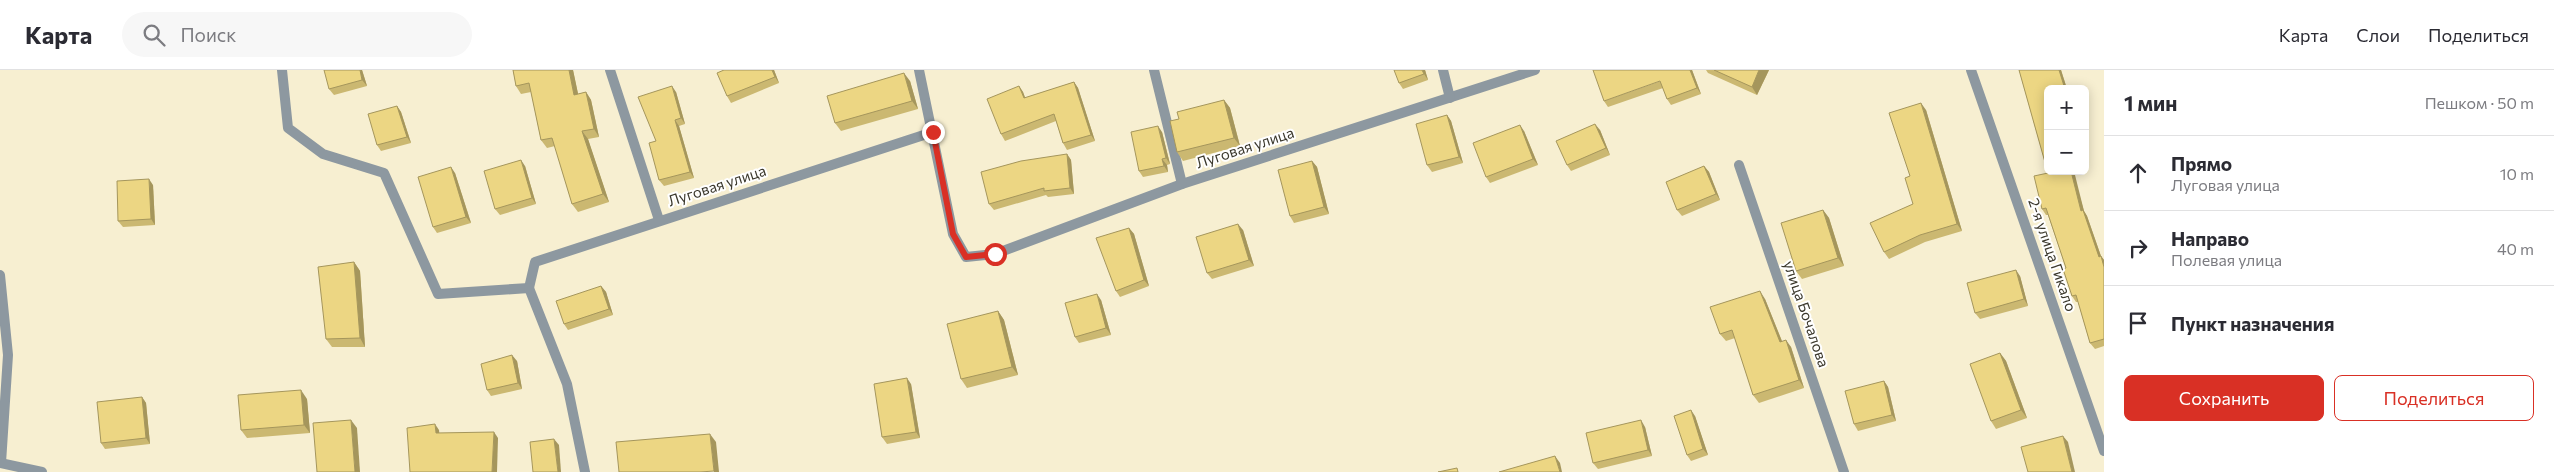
<!DOCTYPE html>
<html lang="ru">
<meta charset="utf-8">
<style>
:root{--surface:#fff;--page:#f7f7f7;--text:#2b2b33;--muted:#7c7c81;--line:#e1e1e2;--accent:#d93025}
body{margin:0;font-family:Commissioner,sans-serif;background:var(--page);color:var(--text)}
.controls{position:absolute;right:15px;top:15px;display:grid;overflow:hidden;border-radius:8px;box-shadow:0 2px 12px #0003}
.controls button{width:45px;height:45px;display:grid;place-items:center;padding:0;border:0;border-bottom:1px solid var(--line);background:var(--surface);color:var(--text);font:25px sans-serif}
.stop{position:absolute;width:15px;height:15px;margin:-11px;border:4px solid #d93025;border-radius:50%;background:#fff}
.stop.end{background:#d93025;border-color:#fff;box-shadow:0 1px 5px #0008}
.list{margin:0;padding:0;list-style:none}
h2{display:flex;justify-content:space-between;align-items:center;height:65px;margin:0;padding:0 20px;font-size:21px}
h2 small{font-size:16px;font-weight:400;color:var(--muted)}
.list li{display:grid;grid-template-columns:32px 1fr auto;gap:15px;align-items:center;box-sizing:border-box;height:75px;padding:0 20px;border-top:1px solid var(--line)}
.list b{display:block;font-size:19px;white-space:nowrap}
.list p{margin:0;font-size:16px;white-space:nowrap;color:var(--muted)}
.list em{font-size:16px;font-style:normal;color:var(--muted)}
.actions{display:flex;gap:10px;padding:15px 20px}
.actions a{flex:1;padding:11px 0;border:1px solid var(--accent);border-radius:8px;text-align:center;font-size:18px;color:var(--accent)}
.actions .main{background:var(--accent);color:#fff}
.icon{flex:none;width:28px;height:28px;fill:none;stroke:currentColor;stroke-width:2;stroke-linecap:round;stroke-linejoin:round}
.map{position:relative;flex:none;width:2104px;height:402px;overflow:hidden}
header{display:flex;align-items:center;gap:30px;box-sizing:border-box;height:70px;padding:0 25px;background:var(--surface);border-bottom:1px solid var(--line)}
header strong{font-size:24px}
nav{display:flex;gap:28px;margin-inline-start:auto;font-size:18px}
.search{width:350px;height:45px;background:var(--page);display:flex;align-items:center;gap:12px;box-sizing:border-box;padding:0 18px;border-radius:28px;color:var(--muted);font-size:19px}
main{display:flex}
aside{flex:1;background:var(--surface)}
.map>svg:first-child{display:block}
.lines{fill:none;stroke-linecap:round;stroke-linejoin:round}
.minor{stroke:#8d98a0;stroke-width:10}
.wall{fill:#cbb871}
.shaded-wall{fill:#a5965c}
.building{fill:#ecd683;stroke:#a5965c}
.route{stroke:#d93025;stroke-width:6}
.labels{text-anchor:middle;stroke-width:4;stroke-linejoin:round;paint-order:stroke}
.street-label{font-size:15px;fill:#3b382c;stroke:#fff}
</style>
<header>
<strong>Карта</strong>
<div class="search"><svg class="icon" aria-label="search" viewBox="0 0 24 24"><circle cx="10" cy="10" r="6"/><path d="M15 15l6 6"/></svg>Поиск</div>
<nav><a>Карта</a><a>Слои</a><a>Поделиться</a></nav>
</header>
<main>
<div class="map">
<svg width="2104" height="402" viewBox="0 0 2104 402">
<rect width="100%" height="100%" fill="#f7efd1"/>
<g class="lines">
<g class="minor">
<polyline points="282,0 288,58 323,84 384,103 438,224 529,218"/>
<polyline points="610,0 659,150"/>
<polyline points="919,0 953,164 966,187 995,184 1182,114 1535,0"/>
<polyline points="1154,0 1182,114"/>
<polyline points="1443,0 1450,28"/>
<polyline points="1971,0 2104,381"/>
<polyline points="1739,95 1844,402"/>
<polyline points="0,205 8,285 1,393"/>
<polyline points="529,218 535,192 933,62"/>
<polyline points="529,218 567,314 585,402"/>
<polyline points="0,393 42,402"/>
</g>
</g>
<g class="wall">
<polygon points="362,0 367,16 334,25 329,19"/>
<polygon points="513,0 573,0 578,24 586,22 591,30 599,67 588,69 609,132 578,142 572,134 555,76 547,78 541,70 531,22 521,24 516,16"/>
<polygon points="724,0 774,0 779,13 731,33 727,26"/>
<polygon points="1425,0 1428,10 1403,19 1399,13"/>
<polygon points="1692,0 1701,24 1671,35 1667,29 1663,18 1608,37 1604,31"/>
<polygon points="1706,0 1769,0 1757,25 1708,3"/>
<polygon points="2019,0 2061,0 2067,19 2048,19 2084,141 2087,146 2101,186 2104,190 2104,276 2095,279 2090,273 2078,232 2076,232 2072,226 2066,198 2048,145 2046,145 2042,139 2048,103"/>
<polygon points="910,11 918,39 841,61 835,53"/>
<polygon points="1074,12 1078,18 1095,71 1067,80 1063,73 1056,51 1005,71 1001,64 1019,16 1023,22 1025,28"/>
<polygon points="676,22 685,54 679,56 694,108 664,116 659,110 656,71"/>
<polygon points="1224,30 1230,38 1240,76 1183,91 1177,82 1179,49"/>
<polygon points="397,36 401,42 411,73 381,81 377,75"/>
<polygon points="1926,40 1962,161 1925,172 1889,189 1884,182 1913,134 1910,106"/>
<polygon points="1447,45 1451,51 1463,93 1432,102 1427,95"/>
<polygon points="1600,60 1610,85 1571,101 1567,95"/>
<polygon points="1524,61 1538,95 1490,113 1486,107"/>
<polygon points="1162,62 1170,94 1167,95 1168,102 1143,107 1139,101"/>
<polygon points="2085,66 2088,78 2085,79"/>
<polygon points="1067,84 1071,90 1074,124 1048,127 1046,125 994,140 989,134"/>
<polygon points="1312,91 1317,97 1329,144 1294,153 1290,146"/>
<polygon points="525,96 536,134 500,145 495,139"/>
<polygon points="1704,96 1709,102 1720,130 1682,146 1677,140"/>
<polygon points="455,103 471,153 437,163 433,157"/>
<polygon points="153,115 155,155 123,157 118,151"/>
<polygon points="1823,140 1829,148 1844,196 1802,209 1796,201"/>
<polygon points="1129,158 1134,164 1149,216 1120,227 1116,221"/>
<polygon points="1243,160 1254,196 1212,209 1207,203"/>
<polygon points="354,192 360,201 365,277 332,277 326,269"/>
<polygon points="2020,206 2028,236 1980,249 1975,243"/>
<polygon points="601,216 606,222 613,245 568,260 564,254"/>
<polygon points="1765,229 1782,271 1791,277 1804,318 1759,333 1753,325 1735,268 1726,271 1720,264"/>
<polygon points="1101,230 1111,265 1079,273 1075,267"/>
<polygon points="998,241 1004,250 1018,305 967,318 961,309"/>
<polygon points="2000,283 2006,291 2027,348 1996,359 1991,351"/>
<polygon points="517,291 522,319 491,326 487,320"/>
<polygon points="1884,311 1888,317 1896,351 1858,361 1854,354"/>
<polygon points="911,314 920,368 887,374 882,367"/>
<polygon points="142,327 146,333 150,374 105,379 101,373"/>
<polygon points="307,329 310,363 247,368 241,360"/>
<polygon points="1695,346 1708,385 1691,391 1687,385"/>
<polygon points="1645,357 1652,386 1598,399 1593,393"/>
</g>
<g class="shaded-wall">
<polygon points="360,0 362,0 367,16 362,10"/>
<polygon points="569,0 573,0 580,33 574,25"/>
<polygon points="772,0 774,0 779,13 775,7"/>
<polygon points="1422,0 1425,0 1428,10 1424,4"/>
<polygon points="1690,0 1692,0 1701,24 1697,18"/>
<polygon points="1759,0 1769,0 1757,25 1752,17"/>
<polygon points="2059,0 2061,0 2067,19 2065,19"/>
<polygon points="904,3 910,11 918,39 912,31"/>
<polygon points="1074,12 1078,18 1095,71 1091,65"/>
<polygon points="672,16 676,22 685,54 681,48"/>
<polygon points="1019,16 1023,22 1028,35 1024,28"/>
<polygon points="586,22 591,30 599,67 594,59"/>
<polygon points="1224,30 1230,38 1240,76 1234,68"/>
<polygon points="1921,33 1926,40 1962,161 1957,154"/>
<polygon points="397,36 401,42 411,73 407,67"/>
<polygon points="1447,45 1451,51 1463,93 1459,87"/>
<polygon points="675,50 679,56 694,108 690,102"/>
<polygon points="1595,54 1600,60 1610,85 1606,78"/>
<polygon points="1520,55 1524,61 1538,95 1533,89"/>
<polygon points="1158,56 1162,62 1170,94 1166,88"/>
<polygon points="582,61 588,69 609,132 603,124"/>
<polygon points="2085,66 2088,78 2085,74"/>
<polygon points="1067,84 1071,90 1074,124 1070,118"/>
<polygon points="1162,89 1167,95 1168,102 1164,96"/>
<polygon points="521,90 525,96 536,134 532,128"/>
<polygon points="1312,91 1317,97 1329,144 1324,137"/>
<polygon points="1704,96 1709,102 1720,130 1716,124"/>
<polygon points="451,97 455,103 471,153 466,147"/>
<polygon points="2071,101 2074,101 2084,141 2087,146 2103,192 2101,186 2104,190 2104,197 2099,187 2081,141"/>
<polygon points="149,109 153,115 155,155 151,149"/>
<polygon points="1823,140 1829,148 1844,196 1838,188"/>
<polygon points="1238,154 1243,160 1254,196 1249,190"/>
<polygon points="1129,158 1134,164 1149,216 1144,210"/>
<polygon points="354,192 360,201 365,277 360,268"/>
<polygon points="2016,200 2020,206 2028,236 2024,229"/>
<polygon points="601,216 606,222 613,245 609,239"/>
<polygon points="1760,221 1765,229 1785,279 1780,272"/>
<polygon points="1097,224 1101,230 1111,265 1106,258"/>
<polygon points="998,241 1004,250 1018,305 1012,297"/>
<polygon points="1786,270 1791,277 1804,318 1799,310"/>
<polygon points="2000,283 2006,291 2027,348 2021,340"/>
<polygon points="512,285 517,291 522,319 518,313"/>
<polygon points="907,308 911,314 920,368 916,362"/>
<polygon points="1884,311 1888,317 1896,351 1892,345"/>
<polygon points="301,320 307,329 310,363 304,355"/>
<polygon points="142,327 146,333 150,374 146,368"/>
<polygon points="1691,340 1695,346 1708,385 1703,379"/>
<polygon points="351,350 357,358 360,402 355,402"/>
<polygon points="1641,350 1645,357 1652,386 1648,380"/>
<polygon points="435,354 439,360 440,370 436,363"/>
<polygon points="494,362 498,368 497,402 492,402"/>
<polygon points="710,364 716,372 719,402 714,402 714,401"/>
<polygon points="2063,366 2068,372 2075,402 2072,402"/>
<polygon points="554,369 559,375 561,402 558,402"/>
<polygon points="1555,386 1560,393 1562,402 1560,402"/>
</g>
<g class="building">
<polygon points="324,0 360,0 362,10 329,19"/>
<polygon points="513,0 569,0 574,25 586,22 594,59 582,61 603,124 572,134 552,68 541,70 529,13 516,16"/>
<polygon points="724,0 772,0 775,7 727,26 717,3"/>
<polygon points="1394,0 1422,0 1424,4 1399,13"/>
<polygon points="1593,0 1690,0 1697,18 1667,29 1660,11 1604,31"/>
<polygon points="1714,0 1759,0 1752,17"/>
<polygon points="2019,0 2059,0 2065,19 2048,19 2048,101 2071,101 2081,141 2083,140 2099,187 2101,186 2104,197 2104,269 2090,273 2076,225 2072,226 2063,199 2066,198 2046,138 2042,139 2034,106 2048,103"/>
<polygon points="904,3 912,31 835,53 827,26"/>
<polygon points="1074,12 1091,65 1063,73 1054,44 1001,64 987,29 1019,16 1024,28"/>
<polygon points="672,16 681,48 675,50 690,102 659,110 649,73 656,71 638,27"/>
<polygon points="1224,30 1234,68 1177,82 1170,51 1179,49 1177,42"/>
<polygon points="1921,33 1957,154 1920,165 1884,182 1870,153 1913,134 1905,108 1910,106 1889,43"/>
<polygon points="397,36 407,67 377,75 368,44"/>
<polygon points="1447,45 1459,87 1427,95 1416,54"/>
<polygon points="1595,54 1606,78 1567,95 1556,71"/>
<polygon points="1520,55 1533,89 1486,107 1473,73"/>
<polygon points="1158,56 1166,88 1162,89 1164,96 1139,101 1131,62"/>
<polygon points="1067,84 1070,118 1044,121 1044,118 989,134 981,102 1021,91"/>
<polygon points="521,90 532,128 495,139 484,101"/>
<polygon points="1312,91 1324,137 1290,146 1278,100"/>
<polygon points="1704,96 1716,124 1677,140 1666,112"/>
<polygon points="451,97 466,147 433,157 418,107"/>
<polygon points="149,109 151,149 118,151 117,111"/>
<polygon points="1823,140 1838,188 1796,201 1781,153"/>
<polygon points="1238,154 1249,190 1207,203 1196,167"/>
<polygon points="1129,158 1144,210 1116,221 1096,168"/>
<polygon points="354,192 360,268 326,269 318,197"/>
<polygon points="2016,200 2024,229 1975,243 1967,213"/>
<polygon points="601,216 609,239 564,254 556,231"/>
<polygon points="1760,221 1780,272 1786,270 1799,310 1753,325 1732,260 1720,264 1710,237"/>
<polygon points="1097,224 1106,258 1075,267 1065,233"/>
<polygon points="998,241 1012,297 961,309 947,254"/>
<polygon points="2000,283 2021,340 1991,351 1970,294"/>
<polygon points="512,285 518,313 487,320 481,294"/>
<polygon points="907,308 916,362 882,367 874,314"/>
<polygon points="1884,311 1892,345 1854,354 1845,321"/>
<polygon points="301,320 304,355 241,360 238,325"/>
<polygon points="142,327 146,368 101,373 97,332"/>
<polygon points="1691,340 1703,379 1687,385 1674,346"/>
<polygon points="351,350 355,402 317,402 313,353"/>
<polygon points="1641,350 1648,380 1593,393 1586,363"/>
<polygon points="435,354 436,363 494,362 492,402 410,402 407,358"/>
<polygon points="710,364 714,401 700,402 619,402 616,372"/>
<polygon points="2063,366 2072,402 2028,402 2021,377"/>
<polygon points="554,369 558,402 533,402 530,372"/>
<polygon points="1555,386 1560,402 1499,402"/>
<polygon points="1457,398 1458,402 1438,402"/>
</g>
<g class="lines">
<polyline class="route" points="933,62 953,164 966,187 995,184"/>
</g>
<g class="labels">
<g class="street-label">
<text transform="translate(1245 78) rotate(-18)" y="5">Луговая улица</text>
<text transform="translate(717 116) rotate(-18)" y="5">Луговая улица</text>
<text transform="translate(2052 185) rotate(71)" y="5">2-я улица Гикало</text>
<text transform="translate(1806 244) rotate(71)" y="5">улица Бочалова</text>
</g>
</g>
</svg>
<div class="controls">
<button>+</button>
<button>−</button>
</div>
<div class="stop" style="left:995px;top:184px"></div>
<div class="stop end" style="left:933px;top:62px"></div>
</div>
<aside>
<h2>1 мин<small>Пешком · 50 m</small></h2>
<ul class="list">
<li><svg class="icon" aria-label="ahead" viewBox="0 0 24 24"><path d="M12 20V5M6 11l6-6 6 6"/></svg><div><b>Прямо</b><p>Луговая улица</p></div><em>10 m</em></li>
<li><svg class="icon" aria-label="right" viewBox="0 0 24 24"><path d="M7 20v-9h11M14 6l5 5-5 5"/></svg><div><b>Направо</b><p>Полевая улица</p></div><em>40 m</em></li>
<li><svg class="icon" aria-label="arrive" viewBox="0 0 24 24"><path d="M6 21V4h12l-3 4 3 4H6"/></svg><div><b>Пункт назначения</b></div></li>
</ul>
<div class="actions"><a class="main">Сохранить</a><a>Поделиться</a></div>
</aside>
</main>
